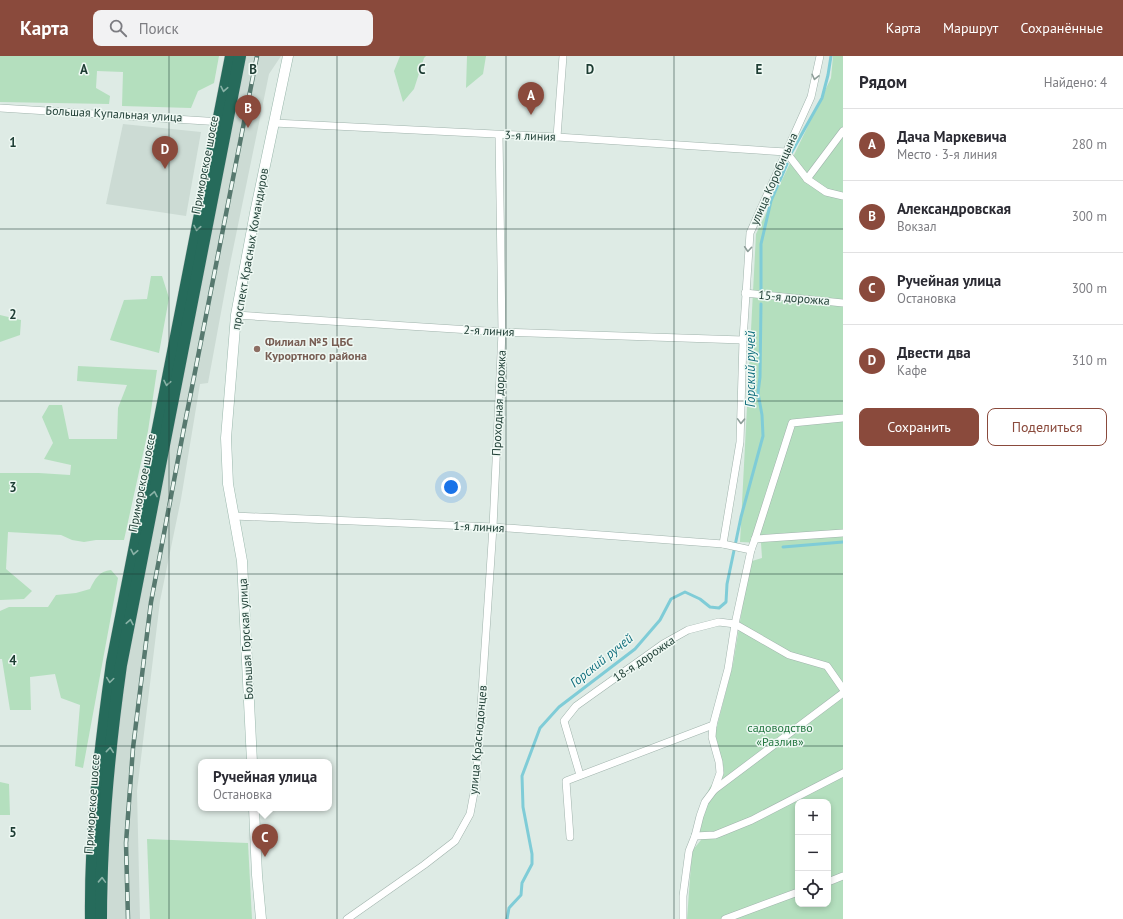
<!DOCTYPE html>
<html lang="ru">
<meta charset="utf-8">
<style>
:root{--surface:#fff;--page:#f2f2f3;--text:#2b2b33;--muted:#7c7c81;--line:#e1e1e2;--accent:#8a4a3c}
body{margin:0;font-family:"PT Sans",sans-serif;background:var(--page);color:var(--text)}
.controls{position:absolute;right:12px;bottom:12px;display:grid;overflow:hidden;border-radius:8px;box-shadow:0 2px 6px #0003}
.controls button{width:36px;height:36px;display:grid;place-items:center;padding:0;border:0;border-bottom:1px solid var(--line);background:var(--surface);color:var(--text);font:20px sans-serif}
.you{position:absolute;left:451px;top:431px;width:14px;height:14px;margin:-10px;border:3px solid #fff;border-radius:50%;background:#1a73e8;box-shadow:0 0 0 6px #1a73e833}
.badge{display:grid;place-items:center;width:26px;height:26px;border-radius:50%;background:var(--accent);color:#fff;font-size:13px;font-weight:700}
.pin{position:absolute;translate:-50% -33px;filter:drop-shadow(0 1px 2px #0008)}
.pin::after{content:'';position:absolute;top:21px;width:14px;height:12px;background:inherit;clip-path:polygon(0 0,100% 0,50% 100%)}
.popup{position:absolute;left:198px;top:703px;width:134px;height:52px;box-sizing:border-box;display:grid;place-content:center;border-radius:8px;background:var(--surface);filter:drop-shadow(0 1px 3px #0005);font-size:13px;white-space:nowrap;color:var(--muted)}
.popup b{font-size:15px;color:var(--text)}
.popup::after{content:'';position:absolute;left:50%;top:100%;margin-left:-8px;border:8px solid transparent;border-top-color:var(--surface)}
.list{margin:0;padding:0;list-style:none}
h2{display:flex;justify-content:space-between;align-items:center;height:52px;margin:0;padding:0 16px;font-size:17px}
h2 small{font-size:13px;font-weight:400;color:var(--muted)}
.list li{display:grid;grid-template-columns:26px 1fr auto;gap:12px;align-items:center;box-sizing:border-box;height:72px;padding:0 16px;border-top:1px solid var(--line)}
.list b{display:block;font-size:15px;white-space:nowrap}
.list p{margin:0;font-size:13px;white-space:nowrap;color:var(--muted)}
.list em{font-size:13px;font-style:normal;color:var(--muted)}
.actions{display:flex;gap:8px;padding:12px 16px}
.actions a{flex:1;padding:9px 0;border:1px solid var(--accent);border-radius:8px;text-align:center;font-size:14px;color:var(--accent)}
.actions .main{background:var(--accent);color:#fff}
.icon{flex:none;width:22px;height:22px;fill:none;stroke:currentColor;stroke-width:2;stroke-linecap:round;stroke-linejoin:round}
.map{position:relative;flex:none;width:843px;height:863px;overflow:hidden}
header{display:flex;align-items:center;gap:24px;box-sizing:border-box;height:56px;padding:0 20px;background:var(--accent);color:#fff}
header strong{font-size:19px}
nav{display:flex;gap:22px;margin-inline-start:auto;font-size:14px}
.search{width:280px;height:36px;background:var(--page);display:flex;align-items:center;gap:10px;box-sizing:border-box;padding:0 14px;border-radius:8px;color:var(--muted);font-size:15px}
main{display:flex}
aside{flex:1;background:var(--surface)}
.map>svg:first-child{display:block}
.built{fill:#ccdbd4}
.green{fill:#b4dfbe;fill-rule:evenodd}
.lines{fill:none;stroke-linecap:round;stroke-linejoin:round}
.stream{stroke:#7fccd7;stroke-width:3}
.street-casing{stroke:#a0b3ac;stroke-width:8}
.secondary-casing{stroke:#9bb8ad;stroke-width:11}
.highway-casing{stroke:#c0c8c6;stroke-width:13}
.street{stroke:#fff;stroke-width:7}
.secondary{stroke:#fff;stroke-width:10}
.highway{stroke:#266b5b;stroke-width:12}
.rail-casing{stroke:#57796f;stroke-width:4.5}
.rail{stroke:#eef8f3;stroke-width:3;stroke-dasharray:9;stroke-linecap:butt}
.oneway{stroke:#8e9e99}
.oneway2{stroke:#8ab2a7}
.grid{fill:none;stroke:#1d3c33;stroke-width:1;stroke-opacity:0.55}
.education-dot{fill:#8d6e63;stroke:#eef8f3;stroke-width:1.5}
.labels{text-anchor:middle;stroke-width:3;stroke-linejoin:round;paint-order:stroke}
.street-label{font-size:12px;fill:#1d3c33;stroke:#eef8f3}
.education-label{font-size:12px;font-weight:bold;fill:#785e54;stroke:#eef8f3;text-anchor:start}
.park-label{font-size:12px;fill:#247741;stroke:#eef8f3}
.water-label{font-size:13px;font-style:italic;fill:#126f7e;stroke:#eef8f3}
.grid-label{font-size:13px;text-anchor:middle;font-weight:bold;fill:#1d3c33;stroke:#eef8f3;stroke-width:3;stroke-linejoin:round;paint-order:stroke}
</style>
<header>
<strong>Карта</strong>
<div class="search"><svg class="icon" aria-label="search" viewBox="0 0 24 24"><circle cx="10" cy="10" r="6"/><path d="M15 15l6 6"/></svg>Поиск</div>
<nav><a>Карта</a><a>Маршрут</a><a>Сохранённые</a></nav>
</header>
<main>
<div class="map">
<svg width="843" height="863" viewBox="0 0 843 863">
<rect width="100%" height="100%" fill="#deebe5"/>
<g class="built">
<polygon points="244,0 281,0 269,18 229,213 208,327 200,328 181,443 160,545 137,735 140,863 108,863 109,769 113,719 125,610"/>
<polygon points="123,68 201,76 186,160 106,148"/>
</g>
<g class="green">
<polygon points="0,0 219,0 214,27 198,35 191,52 122,50 123,16 97,15 96,32 110,40 109,48 0,46"/>
<polygon points="400,0 426,0 424,2 414,33 403,46 394,15"/>
<polygon points="467,0 486,0 483,18 466,32"/>
<path d="M833,0H843V863H687L692,795L701,784L698,757L710,731L724,713L715,678L733,608L743,547L752,505L762,502L761,487L740,486L756,178L831,22ZM798,746H828V848H798Z"/>
<polygon points="151,220 162,220 169,242 159,297 110,284 124,244 147,243"/>
<polygon points="0,259 21,264 20,279 0,286"/>
<polygon points="78,310 157,314 148,375 124,484 96,484 84,486 72,484 61,479 8,476 6,513 32,535 24,543 0,544 0,417 39,417 70,419 71,409 44,403 53,387 42,361 49,349 62,349 69,383 117,383 118,352 127,329 77,325"/>
<path d="M111,514L118,522L83,712L75,710L80,649L61,642L55,618L30,621L31,654H10L2,603H0V555L9,551H48L56,539L76,537L90,533C95,523 99,515 111,514Z"/>
<polygon points="0,726 9,728 10,759 0,759"/>
<polygon points="147,783 248,787 252,863 150,863"/>
</g>
<g class="lines">
<g class="stream">
<polyline points="790,99 822,42 828,19 831,0"/>
<polyline points="761,234 761,188 771,145 787,108"/>
<polyline points="783,491 843,486"/>
<polyline points="507,863 509,852 521,839 522,827 532,808 532,798 523,751 522,720 540,672 559,651 635,593 660,564 671,543 685,536 700,543 710,551 719,552 726,546 727,528 741,461 763,380 762,359 758,337 760,321 761,248"/>
</g>
<defs>
<g id="street">
<polyline points="0,52 222,66"/>
<polyline points="274,67 557,81 786,96 807,123 826,136 843,140"/>
<polyline points="557,81 563,0"/>
<polyline points="807,123 843,75"/>
<polyline points="745,237 843,247"/>
<polyline points="236,259 502,276 743,284"/>
<polyline points="234,460 493,471 723,488 751,494 755,483 792,367 843,362"/>
<polyline points="755,483 843,477"/>
<polyline points="723,488 740,386 743,284 750,177 811,41 820,0"/>
<polyline points="580,719 564,665 576,650 663,588 688,574 719,566 735,568 789,599 827,610 843,633"/>
<polyline points="714,734 843,637"/>
<polyline points="695,780 715,779 752,764 843,717"/>
<polyline points="570,781 566,725 713,669"/>
<polyline points="828,826 843,820"/>
<polyline points="347,863 424,809 455,785 470,758 476,726 493,471 502,276 499,79"/>
<polyline points="683,863 683,840 689,795 695,780 700,760 705,746 714,734 720,717 719,706 712,681 713,669 728,613 735,568 751,494"/>
<polyline points="725,863 798,836"/>
</g>
<g id="secondary">
<polyline points="252,706 242,505 228,428 226,382 236,259 255,157 288,0"/>
<polyline points="254,752 257,819 261,863"/>
</g>
<g id="highway">
<path d="M91,863C90,777 100,692 112,607L231,0"/>
<path d="M101,863C101,778 109,694 121,609L240,0"/>
</g>
</defs>
<use href="#street" class="street-casing"/>
<use href="#secondary" class="secondary-casing"/>
<use href="#highway" class="highway-casing"/>
<use href="#street" class="street"/>
<use href="#secondary" class="secondary"/>
<use href="#highway" class="highway"/>
<defs>
<polyline id="rail" points="128,863 126,787 133,692 151,546 183,377 257,0"/>
</defs>
<use href="#rail" class="rail-casing"/>
<use href="#rail" class="rail"/>
</g>
<defs><path id="oneway-chevron" d="M-2-3.5L2.5 0L-2 3.5" fill="none" stroke-width="1.6" stroke-linecap="round" stroke-linejoin="round"/></defs>
<g class="oneway">
<use href="#oneway-chevron" transform="translate(815 21) rotate(103)"/>
<use href="#oneway-chevron" transform="translate(748 193) rotate(94)"/>
<use href="#oneway-chevron" transform="translate(741 365) rotate(92)"/>
</g>
<g class="oneway2">
<use href="#oneway-chevron" transform="translate(224 33) rotate(101)"/>
<use href="#oneway-chevron" transform="translate(197 172) rotate(101)"/>
<use href="#oneway-chevron" transform="translate(167 327) rotate(101)"/>
<use href="#oneway-chevron" transform="translate(154 438) rotate(-79)"/>
<use href="#oneway-chevron" transform="translate(134 496) rotate(101)"/>
<use href="#oneway-chevron" transform="translate(130 566) rotate(-79)"/>
<use href="#oneway-chevron" transform="translate(110 624) rotate(98)"/>
<use href="#oneway-chevron" transform="translate(110 694) rotate(-84)"/>
<use href="#oneway-chevron" transform="translate(102 824) rotate(-88)"/>
</g>
<path class="grid" d="M169,0V863M337,0V863M506,0V863M674,0V863M0,173H843M0,345H843M0,518H843M0,690H843"/>
<circle class="education-dot" cx="257" cy="293" r="4"/>
<g class="labels">
<g class="street-label">
<text transform="translate(114 58) rotate(3)" y="4">Большая Купальная улица</text>
<text transform="translate(530 80) rotate(2)" y="4">3-я линия</text>
<text transform="translate(205 109) rotate(-79)" y="4">Приморское шоссе</text>
<text transform="translate(774 123) rotate(-66)" y="4">улица Коробицына</text>
<text transform="translate(250 193) rotate(-80)" y="4">проспект Красных Командиров</text>
<text transform="translate(794 242) rotate(5)" y="4">15-я дорожка</text>
<text transform="translate(489 275) rotate(3)" y="4">2-я линия</text>
<text transform="translate(499 347) rotate(-87)" y="4">Проходная дорожка</text>
<text transform="translate(142 427) rotate(-79)" y="4">Приморское шоссе</text>
<text transform="translate(479 471) rotate(3)" y="4">1-я линия</text>
<text transform="translate(246 583) rotate(-93)" y="4">Большая Горская улица</text>
<text transform="translate(644 603) rotate(-34)" y="4">18-я дорожка</text>
<text transform="translate(478 684) rotate(-85)" y="4">улица Краснодонцев</text>
<text transform="translate(92 748) rotate(-86)" y="4">Приморское шоссе</text>
</g>
<g class="education-label">
<text x="265" y="290">Филиал №5 ЦБС<tspan x="265" dy="14">Курортного района</tspan></text>
</g>
<g class="park-label">
<text x="780" y="676">садоводство<tspan x="780" dy="14">«Разлив»</tspan></text>
</g>
<g class="water-label">
<text transform="translate(750 313) rotate(-90)" y="5">Горский ручей</text>
<text transform="translate(601 604) rotate(-39)" y="5">Горский ручей</text>
</g>
</g>
<g class="grid-label">
<text x="84" y="18">A</text>
<text x="253" y="18">B</text>
<text x="422" y="18">C</text>
<text x="590" y="18">D</text>
<text x="759" y="18">E</text>
<text x="13" y="91">1</text>
<text x="13" y="263">2</text>
<text x="13" y="436">3</text>
<text x="13" y="609">4</text>
<text x="13" y="781">5</text>
</g>
</svg>
<div class="controls">
<button>+</button>
<button>−</button>
<button><svg class="icon" aria-label="locate" viewBox="0 0 24 24"><circle cx="12" cy="12" r="6"/><path d="M12 2v4M12 18v4M2 12h4M18 12h4"/></svg></button>
</div>
<div class="you"></div>
<div class="pin badge" style="left:531px;top:59px">A</div>
<div class="pin badge" style="left:248px;top:72px">B</div>
<div class="pin badge" style="left:265px;top:801px">C</div>
<div class="popup"><b>Ручейная улица</b>Остановка</div>
<div class="pin badge" style="left:165px;top:113px">D</div>
</div>
<aside>
<h2>Рядом<small>Найдено: 4</small></h2>
<ul class="list">
<li><span class="badge">A</span><div><b>Дача Маркевича</b><p>Место · 3-я линия</p></div><em>280 m</em></li>
<li><span class="badge">B</span><div><b>Александровская</b><p>Вокзал</p></div><em>300 m</em></li>
<li><span class="badge">C</span><div><b>Ручейная улица</b><p>Остановка</p></div><em>300 m</em></li>
<li><span class="badge">D</span><div><b>Двести два</b><p>Кафе</p></div><em>310 m</em></li>
</ul>
<div class="actions"><a class="main">Сохранить</a><a>Поделиться</a></div>
</aside>
</main>
